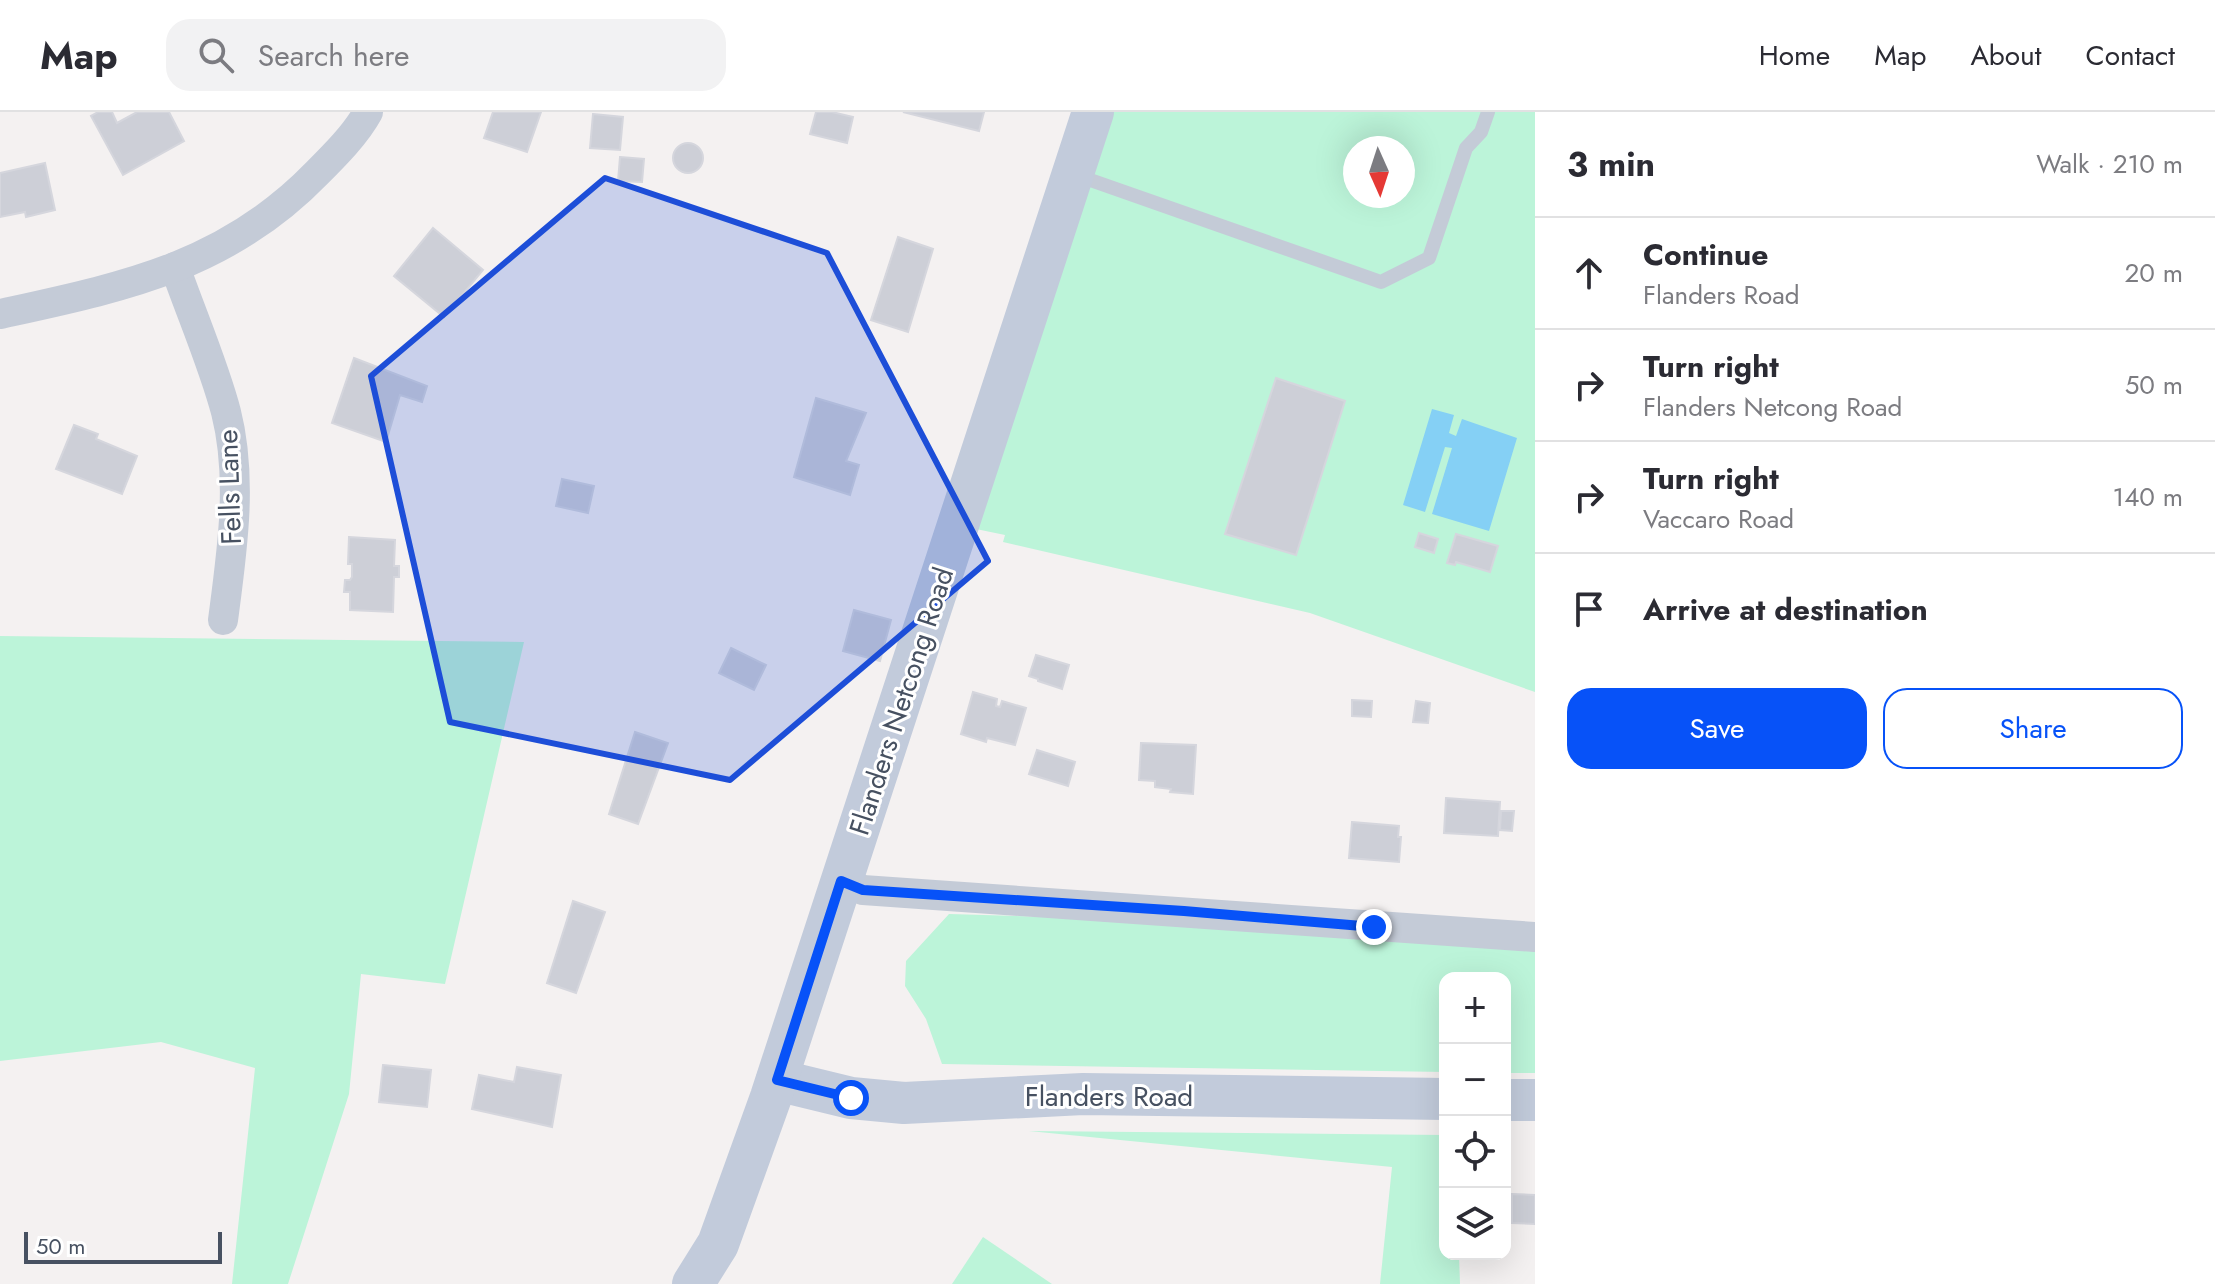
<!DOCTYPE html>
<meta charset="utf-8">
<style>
:root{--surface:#fff;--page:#f2f2f3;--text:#2b2b33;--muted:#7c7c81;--line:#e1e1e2;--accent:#0752f8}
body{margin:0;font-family:Jost,sans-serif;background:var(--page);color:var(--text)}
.controls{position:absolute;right:24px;bottom:24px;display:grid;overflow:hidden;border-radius:16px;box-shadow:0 8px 32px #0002}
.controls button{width:72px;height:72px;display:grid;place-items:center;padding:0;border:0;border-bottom:2px solid var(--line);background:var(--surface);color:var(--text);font:40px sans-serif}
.compass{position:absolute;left:1343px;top:24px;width:72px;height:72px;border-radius:50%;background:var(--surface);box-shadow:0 8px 32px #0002;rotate:177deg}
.scale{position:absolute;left:24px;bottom:20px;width:198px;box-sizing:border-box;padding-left:8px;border:4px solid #475161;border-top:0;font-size:22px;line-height:28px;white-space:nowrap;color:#475161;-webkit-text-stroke:6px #fff;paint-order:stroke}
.stop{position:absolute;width:24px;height:24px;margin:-18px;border:6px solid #0752f8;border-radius:50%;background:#fff}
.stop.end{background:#0752f8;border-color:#fff;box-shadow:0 2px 8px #0008}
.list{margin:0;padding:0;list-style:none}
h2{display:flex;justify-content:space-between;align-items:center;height:104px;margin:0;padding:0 32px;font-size:34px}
h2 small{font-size:26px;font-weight:400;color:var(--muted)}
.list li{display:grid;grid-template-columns:52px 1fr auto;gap:24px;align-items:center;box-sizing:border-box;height:112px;padding:0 32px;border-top:2px solid var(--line)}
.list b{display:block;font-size:30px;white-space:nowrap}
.list p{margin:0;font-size:26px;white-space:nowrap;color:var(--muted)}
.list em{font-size:26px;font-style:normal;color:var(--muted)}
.actions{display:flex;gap:16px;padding:24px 32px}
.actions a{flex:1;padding:18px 0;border:2px solid var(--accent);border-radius:24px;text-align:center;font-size:28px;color:var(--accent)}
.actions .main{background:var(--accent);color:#fff}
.icon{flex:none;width:44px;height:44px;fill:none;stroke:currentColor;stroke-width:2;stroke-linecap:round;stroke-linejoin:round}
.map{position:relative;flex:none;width:1535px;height:1172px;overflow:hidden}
header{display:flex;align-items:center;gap:48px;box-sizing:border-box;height:112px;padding:0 40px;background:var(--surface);border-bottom:2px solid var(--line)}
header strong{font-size:38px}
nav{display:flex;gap:44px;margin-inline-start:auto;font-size:28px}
.search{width:560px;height:72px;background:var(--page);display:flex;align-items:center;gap:20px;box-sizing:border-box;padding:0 28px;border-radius:24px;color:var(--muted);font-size:30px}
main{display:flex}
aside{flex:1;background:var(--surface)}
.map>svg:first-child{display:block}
.green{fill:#bcf4d9;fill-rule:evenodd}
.water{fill:#85d0f5}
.building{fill:#cdcfd7;stroke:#d5d6dd;stroke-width:2}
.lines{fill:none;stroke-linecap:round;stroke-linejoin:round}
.service{stroke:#c4cbd7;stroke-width:14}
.minor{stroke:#c4cbd7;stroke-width:30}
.secondary{stroke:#c2cbdb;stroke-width:42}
.route{stroke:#0752f8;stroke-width:10}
.marked{fill:#1d4ed8;fill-opacity:0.2;stroke:#1d4ed8;stroke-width:6;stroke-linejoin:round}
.labels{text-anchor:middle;stroke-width:6;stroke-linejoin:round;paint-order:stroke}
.street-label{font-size:28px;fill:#475161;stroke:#fff}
</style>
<header>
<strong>Map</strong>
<div class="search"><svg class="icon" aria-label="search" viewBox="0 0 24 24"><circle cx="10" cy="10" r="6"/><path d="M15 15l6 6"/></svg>Search here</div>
<nav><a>Home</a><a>Map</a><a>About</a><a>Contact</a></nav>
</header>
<main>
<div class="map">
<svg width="1535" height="1172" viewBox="0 0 1535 1172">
<rect width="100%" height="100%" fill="#f4f1f1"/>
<g class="green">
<path d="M1111,0H1535V580L1310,501L1003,430L1005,423L976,417ZM1355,36H1403V84H1355Z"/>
<polygon points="0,524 524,530 445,872 361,862 349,982 288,1172 232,1172 255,956 161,930 0,949"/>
<polygon points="949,802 1218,810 1535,835 1535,961 1505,961 1505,866 1445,866 1445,960 942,952 926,907 905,874 906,849"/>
<polygon points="1029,1019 1445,1023 1445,1142 1459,1142 1460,1172 1380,1172 1392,1055"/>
<polygon points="983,1125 1052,1172 952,1172"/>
</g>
<polygon class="water" points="1432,297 1454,303 1449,321 1456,324 1462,307 1517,326 1489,419 1432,402 1452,336 1445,335 1425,400 1403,393"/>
<g class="building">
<polygon points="98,0 112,0 117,11 137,0 169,0 184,29 123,63 91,4"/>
<polygon points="493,0 541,0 527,40 484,26"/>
<polygon points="816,0 832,0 853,5 847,31 810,22"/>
<polygon points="903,0 984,0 979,19"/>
<polygon points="593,2 623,5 620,38 590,36"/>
<circle cx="688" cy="46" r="15"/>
<polygon points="620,45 644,47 642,70 618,69"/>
<polygon points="45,51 55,98 26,105 25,100 0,105 0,61"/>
<polygon points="433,116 483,158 444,205 394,164"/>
<polygon points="898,125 933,137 908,220 871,208"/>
<polygon points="354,246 427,274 422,290 400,283 386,330 332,311"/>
<polygon points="1276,266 1345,289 1296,443 1225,422"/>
<polygon points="816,286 866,301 846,349 859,353 850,383 794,365"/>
<polygon points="74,313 98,322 96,327 137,344 122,382 56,357"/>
<polygon points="562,367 594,374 588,401 556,394"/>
<polygon points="1419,421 1438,427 1434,441 1415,435"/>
<polygon points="1456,422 1498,434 1490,460 1456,450 1455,453 1447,451"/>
<polygon points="349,425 395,428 394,454 399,454 399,465 394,465 393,500 350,498 350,480 344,480 345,468 350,468 352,465 352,452 348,452"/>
<polygon points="854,498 891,508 880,549 843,539"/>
<polygon points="731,536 766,553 754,578 719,561"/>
<polygon points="1036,543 1069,553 1062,577 1038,569 1038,567 1029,564"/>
<polygon points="973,580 997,587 996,594 1000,595 1002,589 1026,596 1015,633 987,626 986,630 961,622"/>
<polygon points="1352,588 1372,589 1371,605 1352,604"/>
<polygon points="1416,589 1430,591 1428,611 1413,610"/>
<polygon points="635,620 668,631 638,712 609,702"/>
<polygon points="1141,631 1196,633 1193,682 1170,680 1171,677 1155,675 1155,669 1139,668"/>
<polygon points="1037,638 1075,650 1068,674 1029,662"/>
<polygon points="1446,686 1500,690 1498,724 1444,721"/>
<polygon points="1501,699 1514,699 1512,719 1500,718"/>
<polygon points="1352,710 1399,714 1398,725 1401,725 1399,750 1349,746"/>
<polygon points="573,789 605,800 576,881 547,871"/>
<polygon points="383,953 431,958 427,995 379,990"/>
<polygon points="517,955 561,963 552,1015 472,997 479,963 514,970"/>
<polygon points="1512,1082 1535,1083 1535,1112 1512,1111"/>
</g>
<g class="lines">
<polyline class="service" points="1076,63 1381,170 1429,146 1466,36 1481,20 1488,0"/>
<g class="minor">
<path d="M175,155C191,201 214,254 226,300C243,367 232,440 223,508"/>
<path d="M0,202C123,175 226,155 317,61C335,43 356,22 368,0"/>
<polyline points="841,769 863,778 1535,825"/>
</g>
<g class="secondary">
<polyline points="777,968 851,986 904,991 1083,982 1445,987"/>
<polyline points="1505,988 1535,988"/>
<polyline points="693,1172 718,1132 771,985 1093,0"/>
</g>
</g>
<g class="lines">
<polyline class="route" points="851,986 777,968 841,769 863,778 1184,799 1374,815"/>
</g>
<path class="marked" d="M605,66L827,141L988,449L730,668L450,610L371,264Z"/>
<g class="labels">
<g class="street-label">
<text transform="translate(229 375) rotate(-92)" y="10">Fells Lane</text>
<text transform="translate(901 589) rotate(-72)" y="10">Flanders Netcong Road</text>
<text x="1109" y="994">Flanders Road</text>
</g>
</g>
</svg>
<div class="controls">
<button>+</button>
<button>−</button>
<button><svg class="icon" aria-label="locate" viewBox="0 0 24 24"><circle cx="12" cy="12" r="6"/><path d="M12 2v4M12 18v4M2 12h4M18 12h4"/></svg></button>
<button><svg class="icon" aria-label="layers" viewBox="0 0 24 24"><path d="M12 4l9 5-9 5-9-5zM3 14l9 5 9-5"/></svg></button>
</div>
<svg class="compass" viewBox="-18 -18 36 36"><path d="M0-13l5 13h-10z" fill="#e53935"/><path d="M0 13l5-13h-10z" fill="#7c7c81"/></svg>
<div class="scale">50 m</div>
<div class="stop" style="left:851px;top:986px"></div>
<div class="stop end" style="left:1374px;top:815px"></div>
</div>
<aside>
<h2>3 min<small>Walk · 210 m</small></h2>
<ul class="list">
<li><svg class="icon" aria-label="ahead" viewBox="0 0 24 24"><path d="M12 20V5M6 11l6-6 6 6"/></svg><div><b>Continue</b><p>Flanders Road</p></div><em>20 m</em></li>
<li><svg class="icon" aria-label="right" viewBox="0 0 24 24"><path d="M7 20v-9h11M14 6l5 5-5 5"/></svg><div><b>Turn right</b><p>Flanders Netcong Road</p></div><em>50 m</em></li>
<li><svg class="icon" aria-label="right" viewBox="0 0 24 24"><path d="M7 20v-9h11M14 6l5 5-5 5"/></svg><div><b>Turn right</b><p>Vaccaro Road</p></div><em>140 m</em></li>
<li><svg class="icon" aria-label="arrive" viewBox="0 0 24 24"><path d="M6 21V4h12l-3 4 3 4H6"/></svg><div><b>Arrive at destination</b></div></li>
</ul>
<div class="actions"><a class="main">Save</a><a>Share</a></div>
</aside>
</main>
